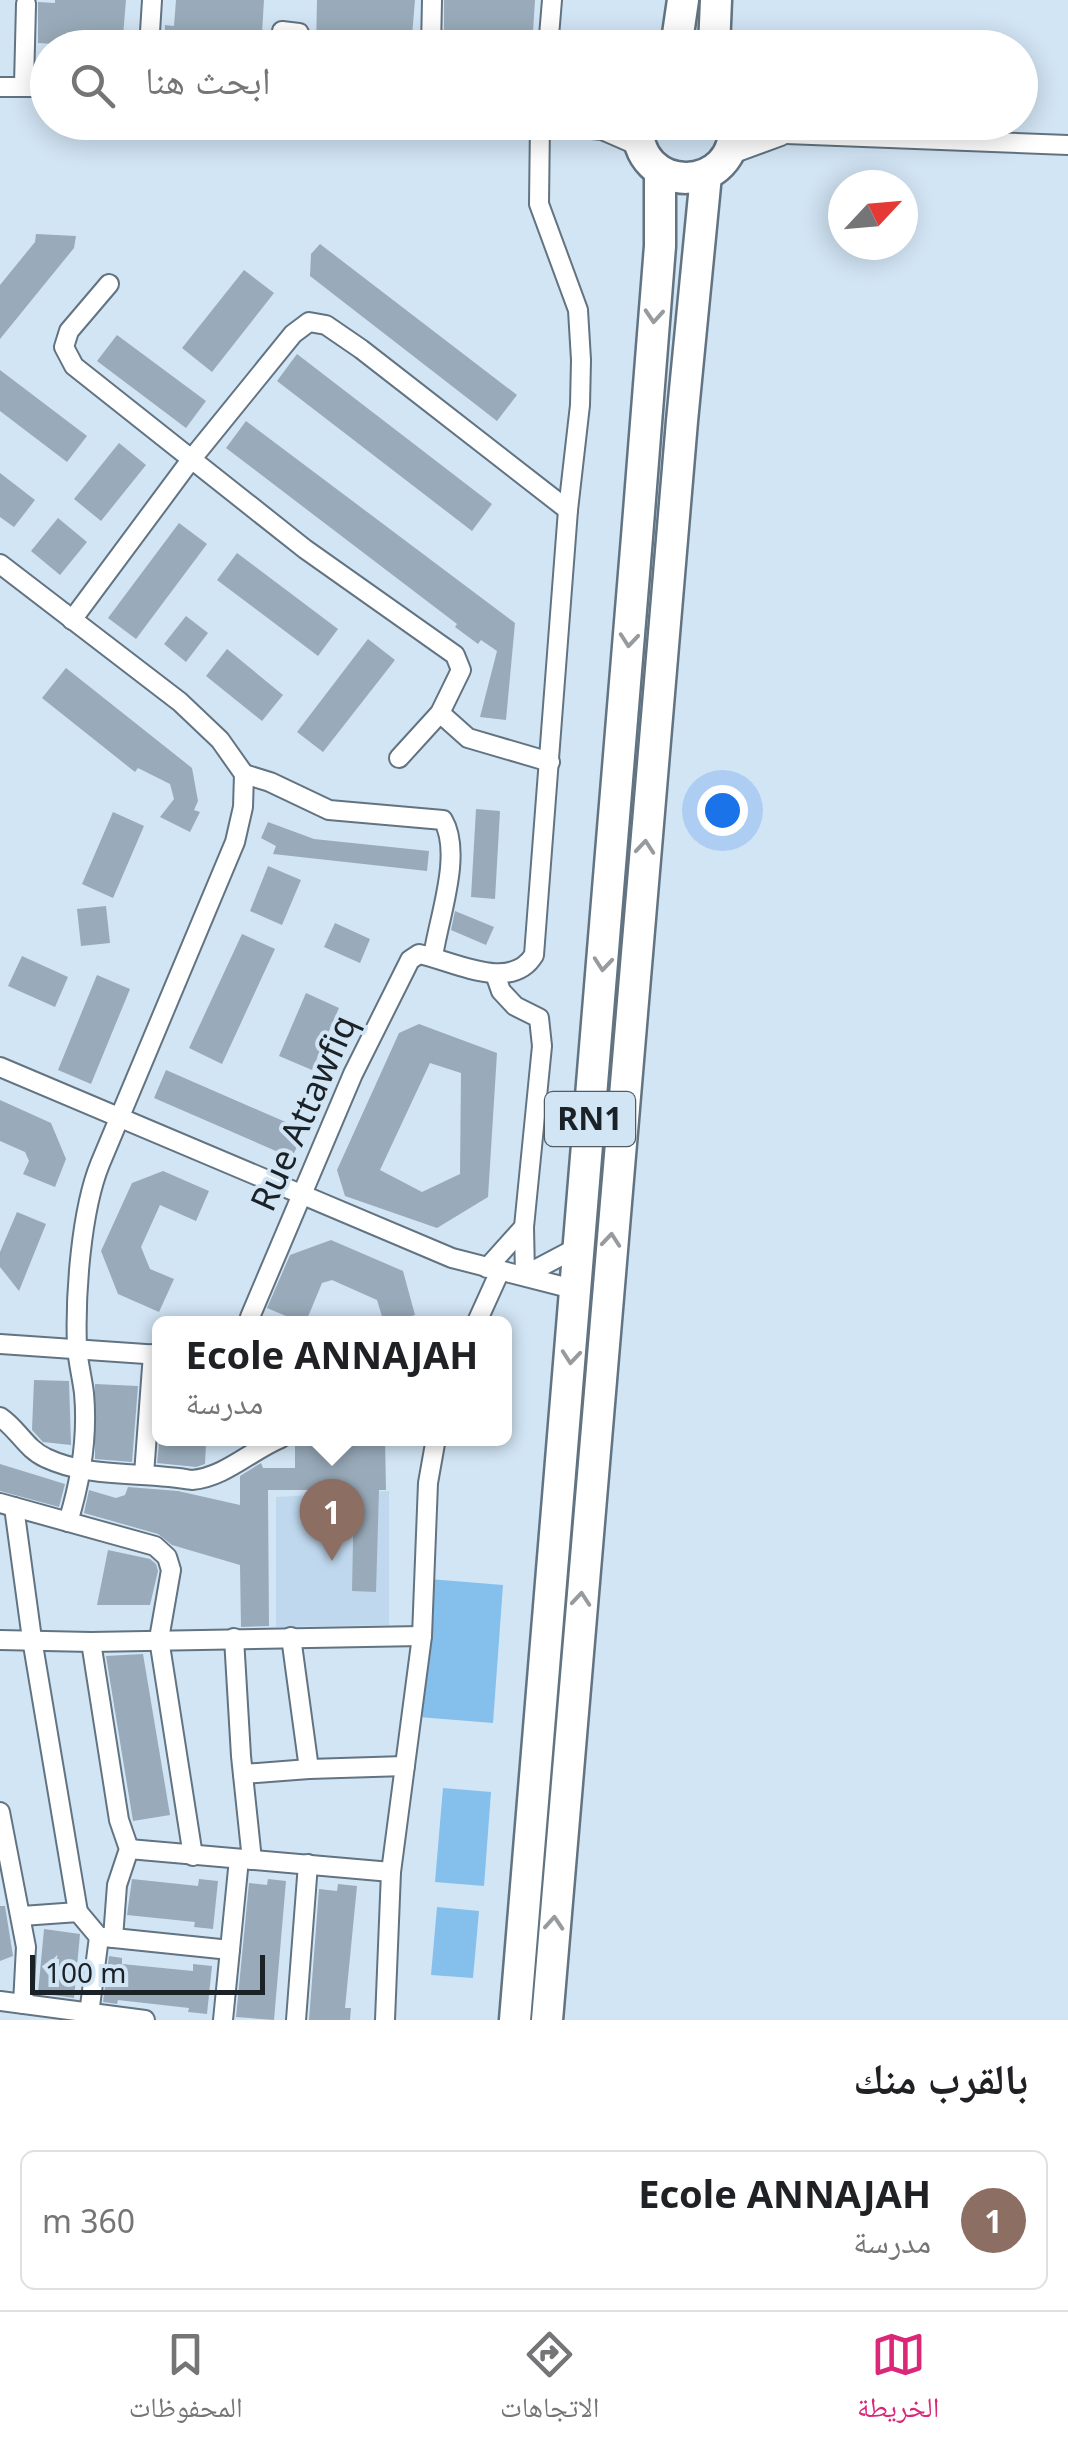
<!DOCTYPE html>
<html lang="ar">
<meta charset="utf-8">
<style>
:root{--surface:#fff;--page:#f6f6f6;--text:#202124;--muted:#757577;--line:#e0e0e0;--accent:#db2777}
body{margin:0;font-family:"Noto Sans","Noto Naskh Arabic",sans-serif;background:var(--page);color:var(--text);direction:rtl}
.compass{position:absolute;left:828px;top:170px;width:90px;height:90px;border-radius:50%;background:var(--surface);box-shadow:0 5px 25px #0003;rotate:64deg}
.scale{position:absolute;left:30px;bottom:25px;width:235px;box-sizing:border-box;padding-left:10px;border:5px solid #1a2127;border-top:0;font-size:28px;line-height:35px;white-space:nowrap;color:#1a2127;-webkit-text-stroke:8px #d2e5f5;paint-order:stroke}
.you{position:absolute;left:722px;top:810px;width:35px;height:35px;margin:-25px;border:8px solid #fff;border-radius:50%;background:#1a73e8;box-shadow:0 0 0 15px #1a73e833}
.badge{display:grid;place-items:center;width:65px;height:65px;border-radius:50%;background:var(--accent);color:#fff;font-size:32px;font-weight:700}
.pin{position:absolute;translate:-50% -82px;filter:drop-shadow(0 2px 5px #0008)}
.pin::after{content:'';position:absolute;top:52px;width:35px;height:30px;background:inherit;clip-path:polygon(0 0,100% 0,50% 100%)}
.popup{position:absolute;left:152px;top:1316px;width:360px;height:130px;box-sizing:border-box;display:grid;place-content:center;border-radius:15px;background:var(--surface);filter:drop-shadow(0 2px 8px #0005);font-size:32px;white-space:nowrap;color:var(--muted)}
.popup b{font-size:38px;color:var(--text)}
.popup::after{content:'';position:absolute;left:50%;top:100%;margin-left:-20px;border:20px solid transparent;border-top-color:var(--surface)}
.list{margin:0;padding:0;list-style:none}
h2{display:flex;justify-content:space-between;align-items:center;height:130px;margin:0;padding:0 40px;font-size:42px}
h2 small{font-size:32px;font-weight:400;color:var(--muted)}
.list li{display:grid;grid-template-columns:65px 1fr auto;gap:30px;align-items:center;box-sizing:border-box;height:140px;margin:0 20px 20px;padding:0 20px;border:2px solid var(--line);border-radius:15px}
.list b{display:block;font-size:38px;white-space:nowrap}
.list p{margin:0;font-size:32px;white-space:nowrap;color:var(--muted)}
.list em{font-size:32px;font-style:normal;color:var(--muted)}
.icon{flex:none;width:55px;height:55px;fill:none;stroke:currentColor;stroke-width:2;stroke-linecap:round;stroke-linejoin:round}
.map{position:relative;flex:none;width:1068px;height:2020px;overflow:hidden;direction:ltr}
.search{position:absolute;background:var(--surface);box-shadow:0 5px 25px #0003;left:30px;right:30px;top:30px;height:110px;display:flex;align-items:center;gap:25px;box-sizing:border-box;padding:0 35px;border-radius:55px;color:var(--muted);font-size:38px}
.sheet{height:290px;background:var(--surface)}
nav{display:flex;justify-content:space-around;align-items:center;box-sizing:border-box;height:140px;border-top:2px solid var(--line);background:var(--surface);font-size:28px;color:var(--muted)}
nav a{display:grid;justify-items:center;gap:5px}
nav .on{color:var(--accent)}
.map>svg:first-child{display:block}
.built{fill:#bfd8ed}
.green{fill:#85bfec}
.building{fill:#99abba;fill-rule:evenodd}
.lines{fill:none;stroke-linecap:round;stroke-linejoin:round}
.street-casing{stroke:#627381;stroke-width:22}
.highway-casing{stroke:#627381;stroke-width:35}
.street{stroke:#fff;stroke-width:18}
.highway{stroke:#fff;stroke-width:30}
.oneway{stroke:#989b9e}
.labels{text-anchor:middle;stroke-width:8;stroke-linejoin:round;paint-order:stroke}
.shield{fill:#d2e5f5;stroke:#515c65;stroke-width:2.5}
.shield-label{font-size:32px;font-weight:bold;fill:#1a2127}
.street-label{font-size:35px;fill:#1a2127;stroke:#d2e5f5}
</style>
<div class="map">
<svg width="1068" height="2020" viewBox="0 0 1068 2020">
<rect width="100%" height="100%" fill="#d2e5f5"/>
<polygon class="built" points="389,1491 389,1625 276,1627 276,1497"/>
<g class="green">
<polygon points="429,1579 503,1585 493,1723 419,1717"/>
<polygon points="443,1788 491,1792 484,1886 435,1882"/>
<polygon points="437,1907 479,1911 473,1978 431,1975"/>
</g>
<g class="building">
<polygon points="55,0 126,0 122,48 38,43 38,2 55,3"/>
<polygon points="176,0 264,0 262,33 241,31 240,48 164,48 165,25 174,26"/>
<polygon points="317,0 415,0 411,48 316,48"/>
<polygon points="444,0 535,0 532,48 444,48"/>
<polygon points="36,234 76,236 74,248 0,339 0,285 35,242"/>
<polygon points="320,244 517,395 497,421 310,276 311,254"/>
<polygon points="244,270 274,293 212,372 182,348"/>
<polygon points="117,335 206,401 186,428 97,361"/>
<polygon points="297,354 492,504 472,531 277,381"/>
<polygon points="0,370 87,436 67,462 0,411"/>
<polygon points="246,421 515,623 506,720 480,717 497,651 481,640 478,644 455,627 457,624 226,448"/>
<polygon points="119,443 146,465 101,521 74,499"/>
<polygon points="0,473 35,500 14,527 0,517"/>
<polygon points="58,518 87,542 60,575 31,551"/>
<polygon points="179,523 207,544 136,639 108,618"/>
<polygon points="237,553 338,629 318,656 217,580"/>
<polygon points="186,616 208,633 186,662 164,644"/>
<polygon points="368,639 395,660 323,752 297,732"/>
<polygon points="227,649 283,695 262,721 206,676"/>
<polygon points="66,668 192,768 198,801 194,810 200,812 190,832 160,817 174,799 170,784 138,768 135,772 42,698"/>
<polygon points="476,809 500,811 495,899 471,897"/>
<polygon points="113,812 144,826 113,898 82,884"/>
<polygon points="268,822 314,839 429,851 427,871 273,854 276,846 261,838"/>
<polygon points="268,866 301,880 282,925 250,911"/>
<polygon points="106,906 110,943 81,946 77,909"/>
<polygon points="455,911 494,927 486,945 451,930"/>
<polygon points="335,923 370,939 360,963 324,947"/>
<polygon points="242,934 275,949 222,1064 189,1048"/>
<polygon points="22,956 68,977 55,1007 8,986"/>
<polygon points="97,975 130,989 91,1084 58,1070"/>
<polygon points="306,993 339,1008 312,1070 279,1056"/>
<path d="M419,1024L497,1053L488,1197L437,1228L345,1196L337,1170L399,1033ZM430,1063L461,1073L460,1174L422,1192L380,1170Z"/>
<polygon points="166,1070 304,1130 292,1158 154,1098"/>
<polygon points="0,1100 51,1123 66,1159 55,1187 23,1174 29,1161 25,1152 0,1141"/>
<polygon points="163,1171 209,1191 196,1221 160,1205 141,1247 150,1269 174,1279 159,1312 118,1294 101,1251 132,1183"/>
<polygon points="17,1212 46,1224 19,1291 0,1267 0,1252"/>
<polygon points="331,1240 403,1271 415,1315 384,1323 377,1300 332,1280 322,1283 305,1324 267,1308 290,1255"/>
<polygon points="34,1380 69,1381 71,1445 43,1442 32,1430"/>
<polygon points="95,1384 138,1386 132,1462 95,1459"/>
<polygon points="160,1434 160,1438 187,1438 187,1443 206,1443 205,1464 196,1467 157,1463"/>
<polygon points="385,1438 386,1490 379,1490 376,1592 352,1591 354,1490 268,1490 269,1626 241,1627 240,1565 172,1545 158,1534 84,1513 89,1490 116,1498 125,1495 128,1487 178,1491 240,1505 240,1476 261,1463 263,1468 295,1468 295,1440"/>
<polygon points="0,1464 65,1484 59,1507 0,1491"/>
<polygon points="108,1550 150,1559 156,1564 158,1571 150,1605 97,1605"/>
<polygon points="143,1654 170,1815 133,1821 106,1656"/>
<polygon points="132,1879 198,1886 199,1879 218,1881 213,1929 194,1927 195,1922 127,1915"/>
<polygon points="268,1879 286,1881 274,2020 236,2017 249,1883 267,1885"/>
<polygon points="338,1884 357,1886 345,2008 351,2008 350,2020 309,2020 319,1889 337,1891"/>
<polygon points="0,1906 5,1906 13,1956 0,1961"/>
<polygon points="44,1929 80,1934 74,1998 38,1993"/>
<polygon points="109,1956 122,1958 122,1964 193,1971 193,1964 212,1966 207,2014 188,2012 189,2008 118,2000 117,2004 103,2002"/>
</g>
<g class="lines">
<defs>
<g id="street">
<polyline points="282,31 299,33 304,48"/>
<polyline points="149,48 152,0"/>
<polyline points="431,48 432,0"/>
<polyline points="548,48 552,0"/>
<polyline points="24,85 26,4"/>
<polyline points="0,87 48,87"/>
<polyline points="526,122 602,130 641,147"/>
<polyline points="741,122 786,134 1068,145"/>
<polyline points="729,155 781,136"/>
<polyline points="109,284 69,331 64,347 74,366 305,549 455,655 461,670 440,713 399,758"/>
<path d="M0,564L180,702L220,740L244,774L243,807L235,842L100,1164C81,1211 75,1295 77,1347C78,1362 82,1377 84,1393C88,1437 81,1480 68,1522"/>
<polyline points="72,620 190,461 293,334 309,322 326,325 361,349 568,510"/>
<polyline points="440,713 468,738 550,762"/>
<path d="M244,774L270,782L329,810L443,820C463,854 438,920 433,957"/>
<polyline points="495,974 501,991 515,1006 539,1018 542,1046 524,1227 525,1275"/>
<polyline points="0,1067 452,1258 577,1290"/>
<polyline points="487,1268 524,1227"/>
<polyline points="525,1275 580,1246"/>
<path d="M250,1317L353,1074L410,960L419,954C453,961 511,993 534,955L568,510L580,405L581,360L578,310L539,204L540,122"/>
<polyline points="476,1324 500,1271"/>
<polyline points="0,1344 160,1355"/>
<path d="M0,1417C18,1429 26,1449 46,1458C90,1479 145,1471 192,1480C225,1477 250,1451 281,1438"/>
<polyline points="144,1474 153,1354"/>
<polyline points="0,1503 155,1546 167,1557 171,1570 159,1639 193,1856"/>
<polyline points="14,1507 32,1639 78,1912"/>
<polyline points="291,1637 309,1769 405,1766"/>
<polyline points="234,1638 241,1756 252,1860"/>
<polyline points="0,1640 91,1642 422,1636"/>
<polyline points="91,1642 119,1820 129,1849 117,1885 113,1938"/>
<polyline points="243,1774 309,1769"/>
<polyline points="0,1812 26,1947 23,2004"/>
<polyline points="129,1849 391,1872"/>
<polyline points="22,1916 78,1912 99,1937 89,2014"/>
<polyline points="104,1937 230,1950"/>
<polyline points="0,2001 145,2020"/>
<polyline points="223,2020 239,1859"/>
<polyline points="296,2020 308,1864"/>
<polyline points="385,2020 391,1872 422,1636 428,1483 436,1438"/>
</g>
<g id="highway">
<polyline points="676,48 683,0"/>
<polyline points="714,48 716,0"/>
<path d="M638,122C633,197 740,196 734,122"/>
<polyline points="515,2020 637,537 660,246 660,171"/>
<polyline points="547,2020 682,421 706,175"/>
</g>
</defs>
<use href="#street" class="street-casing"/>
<use href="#highway" class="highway-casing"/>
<use href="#street" class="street"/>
<use href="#highway" class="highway"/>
</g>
<defs><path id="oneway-chevron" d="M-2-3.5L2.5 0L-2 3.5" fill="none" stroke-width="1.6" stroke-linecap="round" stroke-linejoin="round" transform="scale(2.5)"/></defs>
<g class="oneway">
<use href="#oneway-chevron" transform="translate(654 316) rotate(94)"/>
<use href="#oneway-chevron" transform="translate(629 640) rotate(95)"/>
<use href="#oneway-chevron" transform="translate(645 847) rotate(-85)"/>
<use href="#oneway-chevron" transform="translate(603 964) rotate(95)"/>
<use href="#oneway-chevron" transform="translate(611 1240) rotate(-85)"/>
<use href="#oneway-chevron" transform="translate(571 1357) rotate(95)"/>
<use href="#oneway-chevron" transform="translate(581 1599) rotate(-85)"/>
<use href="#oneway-chevron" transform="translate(554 1923) rotate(-86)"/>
</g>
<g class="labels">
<rect class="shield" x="545" y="1092" width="90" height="54" rx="8"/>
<g class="shield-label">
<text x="590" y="1130">RN1</text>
</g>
<g class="street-label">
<text transform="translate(304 1113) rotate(-66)" y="12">Rue Attawfiq</text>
</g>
</g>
</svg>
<svg class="compass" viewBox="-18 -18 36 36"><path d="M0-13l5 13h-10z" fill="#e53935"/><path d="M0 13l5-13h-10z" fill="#757577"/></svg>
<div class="scale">100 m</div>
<div class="you"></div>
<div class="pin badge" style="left:332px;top:1561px;background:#8d6e63">1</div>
<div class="popup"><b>Ecole ANNAJAH</b>مدرسة</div>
<div class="search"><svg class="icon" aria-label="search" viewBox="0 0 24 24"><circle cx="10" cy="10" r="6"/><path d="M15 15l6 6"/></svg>ابحث هنا</div>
</div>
<section class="sheet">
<h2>بالقرب منك<small></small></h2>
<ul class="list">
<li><span class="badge" style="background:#8d6e63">1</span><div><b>Ecole ANNAJAH</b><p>مدرسة</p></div><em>360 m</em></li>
</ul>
</section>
<nav>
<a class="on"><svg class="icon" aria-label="map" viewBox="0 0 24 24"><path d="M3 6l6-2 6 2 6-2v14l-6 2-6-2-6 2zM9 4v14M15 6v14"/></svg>الخريطة</a>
<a><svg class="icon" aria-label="directions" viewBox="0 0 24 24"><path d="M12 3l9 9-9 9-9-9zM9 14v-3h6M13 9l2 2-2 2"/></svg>الاتجاهات</a>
<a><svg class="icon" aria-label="saved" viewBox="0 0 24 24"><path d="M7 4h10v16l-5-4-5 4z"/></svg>المحفوظات</a>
</nav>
